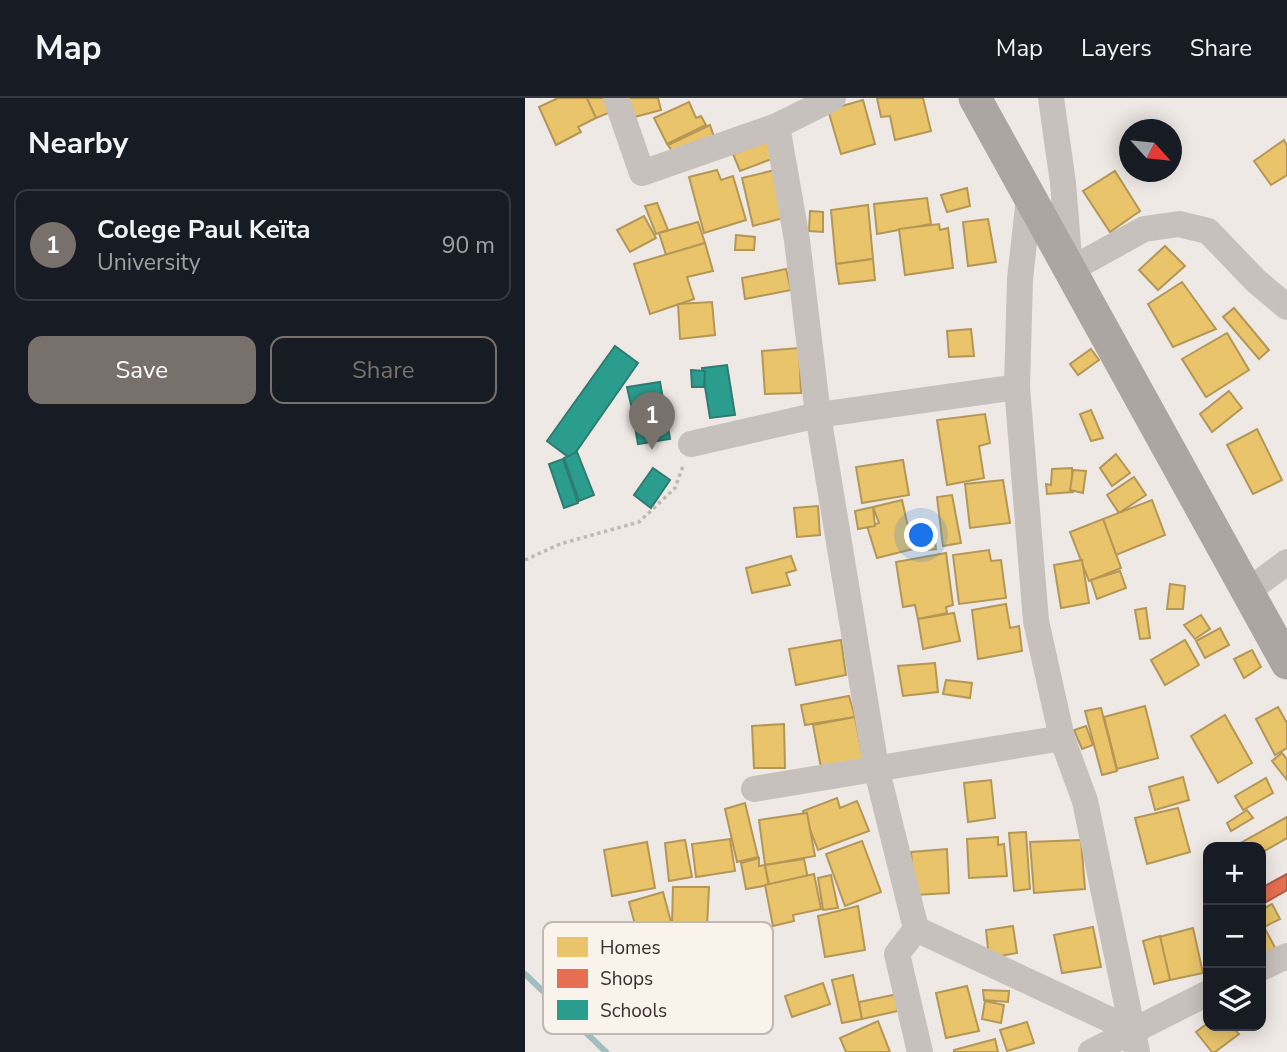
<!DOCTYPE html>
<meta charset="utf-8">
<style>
:root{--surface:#171b24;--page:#242831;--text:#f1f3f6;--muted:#9ea1a6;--line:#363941;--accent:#78706b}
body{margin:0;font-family:"Nunito Sans",sans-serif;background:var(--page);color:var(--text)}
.controls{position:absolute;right:21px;bottom:21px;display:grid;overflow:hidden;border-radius:14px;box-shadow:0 4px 18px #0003}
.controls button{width:63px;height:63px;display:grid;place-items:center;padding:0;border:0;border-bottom:2px solid var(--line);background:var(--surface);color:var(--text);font:35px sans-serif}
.compass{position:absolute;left:594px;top:21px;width:63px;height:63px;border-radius:50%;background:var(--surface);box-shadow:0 4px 18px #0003;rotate:117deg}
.you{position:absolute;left:397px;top:438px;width:24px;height:24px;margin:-18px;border:5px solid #fff;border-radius:50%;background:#1a73e8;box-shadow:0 0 0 10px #1a73e833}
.badge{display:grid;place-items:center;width:46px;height:46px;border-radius:50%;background:var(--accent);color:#fff;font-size:23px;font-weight:700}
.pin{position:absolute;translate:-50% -58px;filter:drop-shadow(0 2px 4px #0008)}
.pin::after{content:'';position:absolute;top:37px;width:24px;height:21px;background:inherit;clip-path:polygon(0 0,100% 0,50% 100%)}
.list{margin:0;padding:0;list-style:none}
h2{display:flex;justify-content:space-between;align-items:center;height:91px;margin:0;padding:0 28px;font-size:30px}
h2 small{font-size:23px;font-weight:400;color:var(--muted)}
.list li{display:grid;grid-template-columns:46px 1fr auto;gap:21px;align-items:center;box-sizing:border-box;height:112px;margin:0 14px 14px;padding:0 14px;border:2px solid var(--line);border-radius:14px}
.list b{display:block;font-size:26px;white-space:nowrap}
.list p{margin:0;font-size:23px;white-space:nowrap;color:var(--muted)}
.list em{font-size:23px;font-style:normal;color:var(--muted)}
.actions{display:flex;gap:14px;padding:21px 28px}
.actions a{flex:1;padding:16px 0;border:2px solid var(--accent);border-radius:14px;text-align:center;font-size:24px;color:var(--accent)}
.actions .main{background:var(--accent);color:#fff}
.icon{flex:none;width:38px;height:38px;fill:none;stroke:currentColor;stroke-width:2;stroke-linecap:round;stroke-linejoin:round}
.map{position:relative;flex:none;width:762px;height:954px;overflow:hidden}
header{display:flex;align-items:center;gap:42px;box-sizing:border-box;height:98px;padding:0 35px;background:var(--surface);border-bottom:2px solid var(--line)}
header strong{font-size:33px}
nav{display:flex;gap:38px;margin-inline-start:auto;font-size:24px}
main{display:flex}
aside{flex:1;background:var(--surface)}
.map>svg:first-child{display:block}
.homes{fill:#e9c46a;stroke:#b49757;stroke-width:2}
.shops{fill:#e76f51;stroke:#b25c45;stroke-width:2}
.schools{fill:#2a9d8f;stroke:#2e7c71;stroke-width:2}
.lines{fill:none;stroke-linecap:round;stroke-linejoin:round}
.stream{stroke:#a1bebe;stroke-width:6}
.path{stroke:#c0bab5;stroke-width:3.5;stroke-dasharray:3.5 3.5;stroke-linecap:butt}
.minor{stroke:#c7c1bd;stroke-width:26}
.major{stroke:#aca6a2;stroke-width:33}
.key{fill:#faf3ec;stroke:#c0b8b2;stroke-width:2}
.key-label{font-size:19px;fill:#382f2a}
</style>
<header>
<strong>Map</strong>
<nav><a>Map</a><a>Layers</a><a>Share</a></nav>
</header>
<main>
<aside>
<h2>Nearby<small></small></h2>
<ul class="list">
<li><span class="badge">1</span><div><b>Colege Paul Keïta</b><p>University</p></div><em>90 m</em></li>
</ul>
<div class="actions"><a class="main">Save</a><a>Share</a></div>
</aside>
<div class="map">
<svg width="762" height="954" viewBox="0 0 762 954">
<rect width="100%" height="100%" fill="#eee9e4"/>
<g class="homes">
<polygon points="33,0 62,0 71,20 53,29 56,34 31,47 14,9"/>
<polygon points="62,0 80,0 86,14 71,20"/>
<polygon points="101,0 133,0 136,12 106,20"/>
<polygon points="352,0 398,0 406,33 370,42 365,18 356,19"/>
<polygon points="338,2 350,46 316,56 303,12"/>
<polygon points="164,4 171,20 176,18 181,27 142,46 129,20"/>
<polygon points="185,27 189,39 150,58 143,47"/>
<polygon points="245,42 252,59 215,73 208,56"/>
<polygon points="759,42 762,48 762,77 746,87 729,63"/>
<polygon points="192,72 196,82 208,78 221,122 179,135 164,79"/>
<polygon points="250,72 262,119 228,128 217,80"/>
<polygon points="590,73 615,113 585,134 558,93"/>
<polygon points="442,90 445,108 422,114 416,97"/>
<polygon points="402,100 406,126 352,136 349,106"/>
<polygon points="132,105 143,132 131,136 120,108"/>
<polygon points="343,107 348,161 311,166 306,112"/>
<polygon points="285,113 298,114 298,134 284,133"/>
<polygon points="119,118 131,140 105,154 92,132"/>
<polygon points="463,121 471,164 443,168 438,124"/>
<polygon points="173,124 180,145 141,157 134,135"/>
<polygon points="414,126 415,132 423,130 428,170 380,177 374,131"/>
<polygon points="211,137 230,139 229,152 210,152"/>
<polygon points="180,145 188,173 162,179 169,201 125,216 109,166"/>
<polygon points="640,148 660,168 633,192 614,172"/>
<polygon points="348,161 350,182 314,186 311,166"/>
<polygon points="261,171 266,192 220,201 217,180"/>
<polygon points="657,184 691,231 648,249 623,206"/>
<polygon points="187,204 190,237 155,241 153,206"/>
<polygon points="709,210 744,252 734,261 698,219"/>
<polygon points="446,231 449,258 424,259 422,233"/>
<polygon points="702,235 724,272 681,299 657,261"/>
<polygon points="274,250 276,295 240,296 237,253"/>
<polygon points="566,251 574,262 553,277 545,266"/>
<polygon points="704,293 717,310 687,334 675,316"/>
<polygon points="566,312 578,340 566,343 555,316"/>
<polygon points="460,316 465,345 454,348 459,380 422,387 412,322"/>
<polygon points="732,331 757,382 728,396 702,347"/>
<polygon points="591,356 605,375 587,388 575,370"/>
<polygon points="378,362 384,397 337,405 331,369"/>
<polygon points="547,370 548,394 522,396 521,386 526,387 527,371"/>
<polygon points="548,372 561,373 558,395 545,392"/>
<polygon points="609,379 621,397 594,415 582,397"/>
<polygon points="478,382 485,425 445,430 440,386"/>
<polygon points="427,397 436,445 418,448 412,399"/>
<polygon points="377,402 388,451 352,460 342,428 354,425 348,409"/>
<polygon points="627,402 640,437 591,457 578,421"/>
<polygon points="293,408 295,437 272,439 269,410"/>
<polygon points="348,409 350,428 333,431 330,413"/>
<polygon points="578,421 596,470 564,483 545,434"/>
<polygon points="408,427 411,451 393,453 388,431"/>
<polygon points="464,452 466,463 476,462 481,500 434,506 428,457"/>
<polygon points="421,455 428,507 421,509 422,515 393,521 390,507 378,509 371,464"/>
<polygon points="266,458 271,472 261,475 265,487 227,495 221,470"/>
<polygon points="557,462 564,505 536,510 529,467"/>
<polygon points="595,473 601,490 572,501 566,482"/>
<polygon points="645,486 660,488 658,511 642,511"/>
<polygon points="481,506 485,530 494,528 497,553 453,561 447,512"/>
<polygon points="621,510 625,540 615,541 610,512"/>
<polygon points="429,515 435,543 398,551 393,521"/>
<polygon points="676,517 685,531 670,541 659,527"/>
<polygon points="695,530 704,547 680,560 671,543"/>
<polygon points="316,542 321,577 271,587 264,551"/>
<polygon points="660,542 674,567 640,587 626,562"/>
<polygon points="727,552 736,569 719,580 709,561"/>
<polygon points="410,565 413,594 378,598 373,568"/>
<polygon points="421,582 447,585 445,600 418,596"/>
<polygon points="324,598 330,619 280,627 276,607"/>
<polygon points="620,608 633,660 592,671 579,619"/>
<polygon points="753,609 762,625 762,650 750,657 731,621"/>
<polygon points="576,610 592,673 577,677 560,613"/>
<polygon points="700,617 727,665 693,685 666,638"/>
<polygon points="330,619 339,667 297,675 288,627"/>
<polygon points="259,626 260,670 229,670 227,628"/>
<polygon points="561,628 568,647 557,651 549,632"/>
<polygon points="757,655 762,661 762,682 747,663"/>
<polygon points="658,679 664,702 630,712 624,689"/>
<polygon points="741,680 748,695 718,712 710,698"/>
<polygon points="466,682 470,720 443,724 439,685"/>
<polygon points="312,700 315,710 332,703 344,733 293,752 278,713"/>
<polygon points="220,705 233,759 212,764 200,711"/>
<polygon points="653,710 665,754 622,766 610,720"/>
<polygon points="722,712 728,720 706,733 702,725"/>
<polygon points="282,715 290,758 240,767 234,722"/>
<polygon points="762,719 762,740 736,755 736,749 714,749 712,747"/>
<polygon points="501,734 505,791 489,793 484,735"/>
<polygon points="473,739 473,747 479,746 482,778 444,780 442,741"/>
<polygon points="205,741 210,773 171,779 167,746"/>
<polygon points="160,742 167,779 144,783 140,745"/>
<polygon points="556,742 560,791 509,795 505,744"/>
<polygon points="337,743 356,794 320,808 301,756"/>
<polygon points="122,744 130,790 87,798 79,752"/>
<polygon points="422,751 424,795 390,797 386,754"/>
<polygon points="234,760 234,768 240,767 244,787 221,791 216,765"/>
<polygon points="279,761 283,781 244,787 240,767"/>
<polygon points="289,776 296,811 268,817 269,823 248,828 240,787"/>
<polygon points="306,777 313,810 298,812 293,780"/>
<polygon points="148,789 184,789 182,828 147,826"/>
<polygon points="138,794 146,824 112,834 104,804"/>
<polygon points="747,806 755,821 739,829 753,855 736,856 736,812"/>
<polygon points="333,808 340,852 300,859 293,818"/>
<polygon points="488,828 492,855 464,860 461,832"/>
<polygon points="568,829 576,869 537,875 529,837"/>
<polygon points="668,830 678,875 645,882 634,839"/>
<polygon points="635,838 645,882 629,886 618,843"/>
<polygon points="328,877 337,921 317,925 307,882"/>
<polygon points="298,885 305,906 267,919 260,898"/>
<polygon points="442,888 454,933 421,940 411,895"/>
<polygon points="458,892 484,893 483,904 459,902"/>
<polygon points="373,896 377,912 337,921 334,904"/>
<polygon points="460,903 479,907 476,925 457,921"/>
<polygon points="353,923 365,954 321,954 315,940"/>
<polygon points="502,924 509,945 482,953 475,932"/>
<polygon points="683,925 683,928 707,928 714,936 690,954 687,954 671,934"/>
<polygon points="470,941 473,954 429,954 429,952"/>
</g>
<polygon class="shops" points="762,776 762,792 736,807 736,790"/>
<g class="schools">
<polygon points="90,248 113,265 46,361 22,343"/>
<polygon points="202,267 210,317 185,320 177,270"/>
<polygon points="166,272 180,273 179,289 167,289"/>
<polygon points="135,284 139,306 107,311 102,289"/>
<polygon points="139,306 145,341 113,346 107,311"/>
<polygon points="52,354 69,397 54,403 39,360"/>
<polygon points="38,361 53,405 39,410 24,366"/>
<polygon points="128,370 145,382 126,410 109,397"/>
</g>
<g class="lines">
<polyline class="stream" points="0,876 81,954"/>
<polyline class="path" points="0,462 35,446 114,424 150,390 158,368"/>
<g class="minor">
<polyline points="91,0 117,75 252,28 308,0"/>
<polyline points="526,0 538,85 545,172 619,131 654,126 683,133 731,183 762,209"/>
<polyline points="252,28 272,142 293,317 351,669 391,831 607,932"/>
<polyline points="504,100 495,181 492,289 511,523 537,640 560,703 612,954"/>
<polyline points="166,346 293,317 492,289"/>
<polyline points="723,493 762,464"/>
<polyline points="229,691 537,640"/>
<polyline points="391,831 372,856 395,954"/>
<polyline points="736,870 762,858"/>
<polyline points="566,954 683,895"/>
</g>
<polyline class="major" points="450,0 762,565"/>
</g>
<rect x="18" y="824" width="230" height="112" rx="10" class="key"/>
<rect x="32" y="839" width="31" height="20" fill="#e9c46a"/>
<rect x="32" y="871" width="31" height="19" fill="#e76f51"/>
<rect x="32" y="902" width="31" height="20" fill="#2a9d8f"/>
<g class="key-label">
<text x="75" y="856">Homes</text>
<text x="75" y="887">Shops</text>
<text x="75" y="919">Schools</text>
</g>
</svg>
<div class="controls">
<button>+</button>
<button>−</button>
<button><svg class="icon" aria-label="layers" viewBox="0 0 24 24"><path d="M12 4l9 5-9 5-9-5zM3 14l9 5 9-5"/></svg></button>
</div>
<svg class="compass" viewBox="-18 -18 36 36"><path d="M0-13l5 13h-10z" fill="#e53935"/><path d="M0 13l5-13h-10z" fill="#9ea1a6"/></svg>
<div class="you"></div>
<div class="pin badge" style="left:127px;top:352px">1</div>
</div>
</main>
